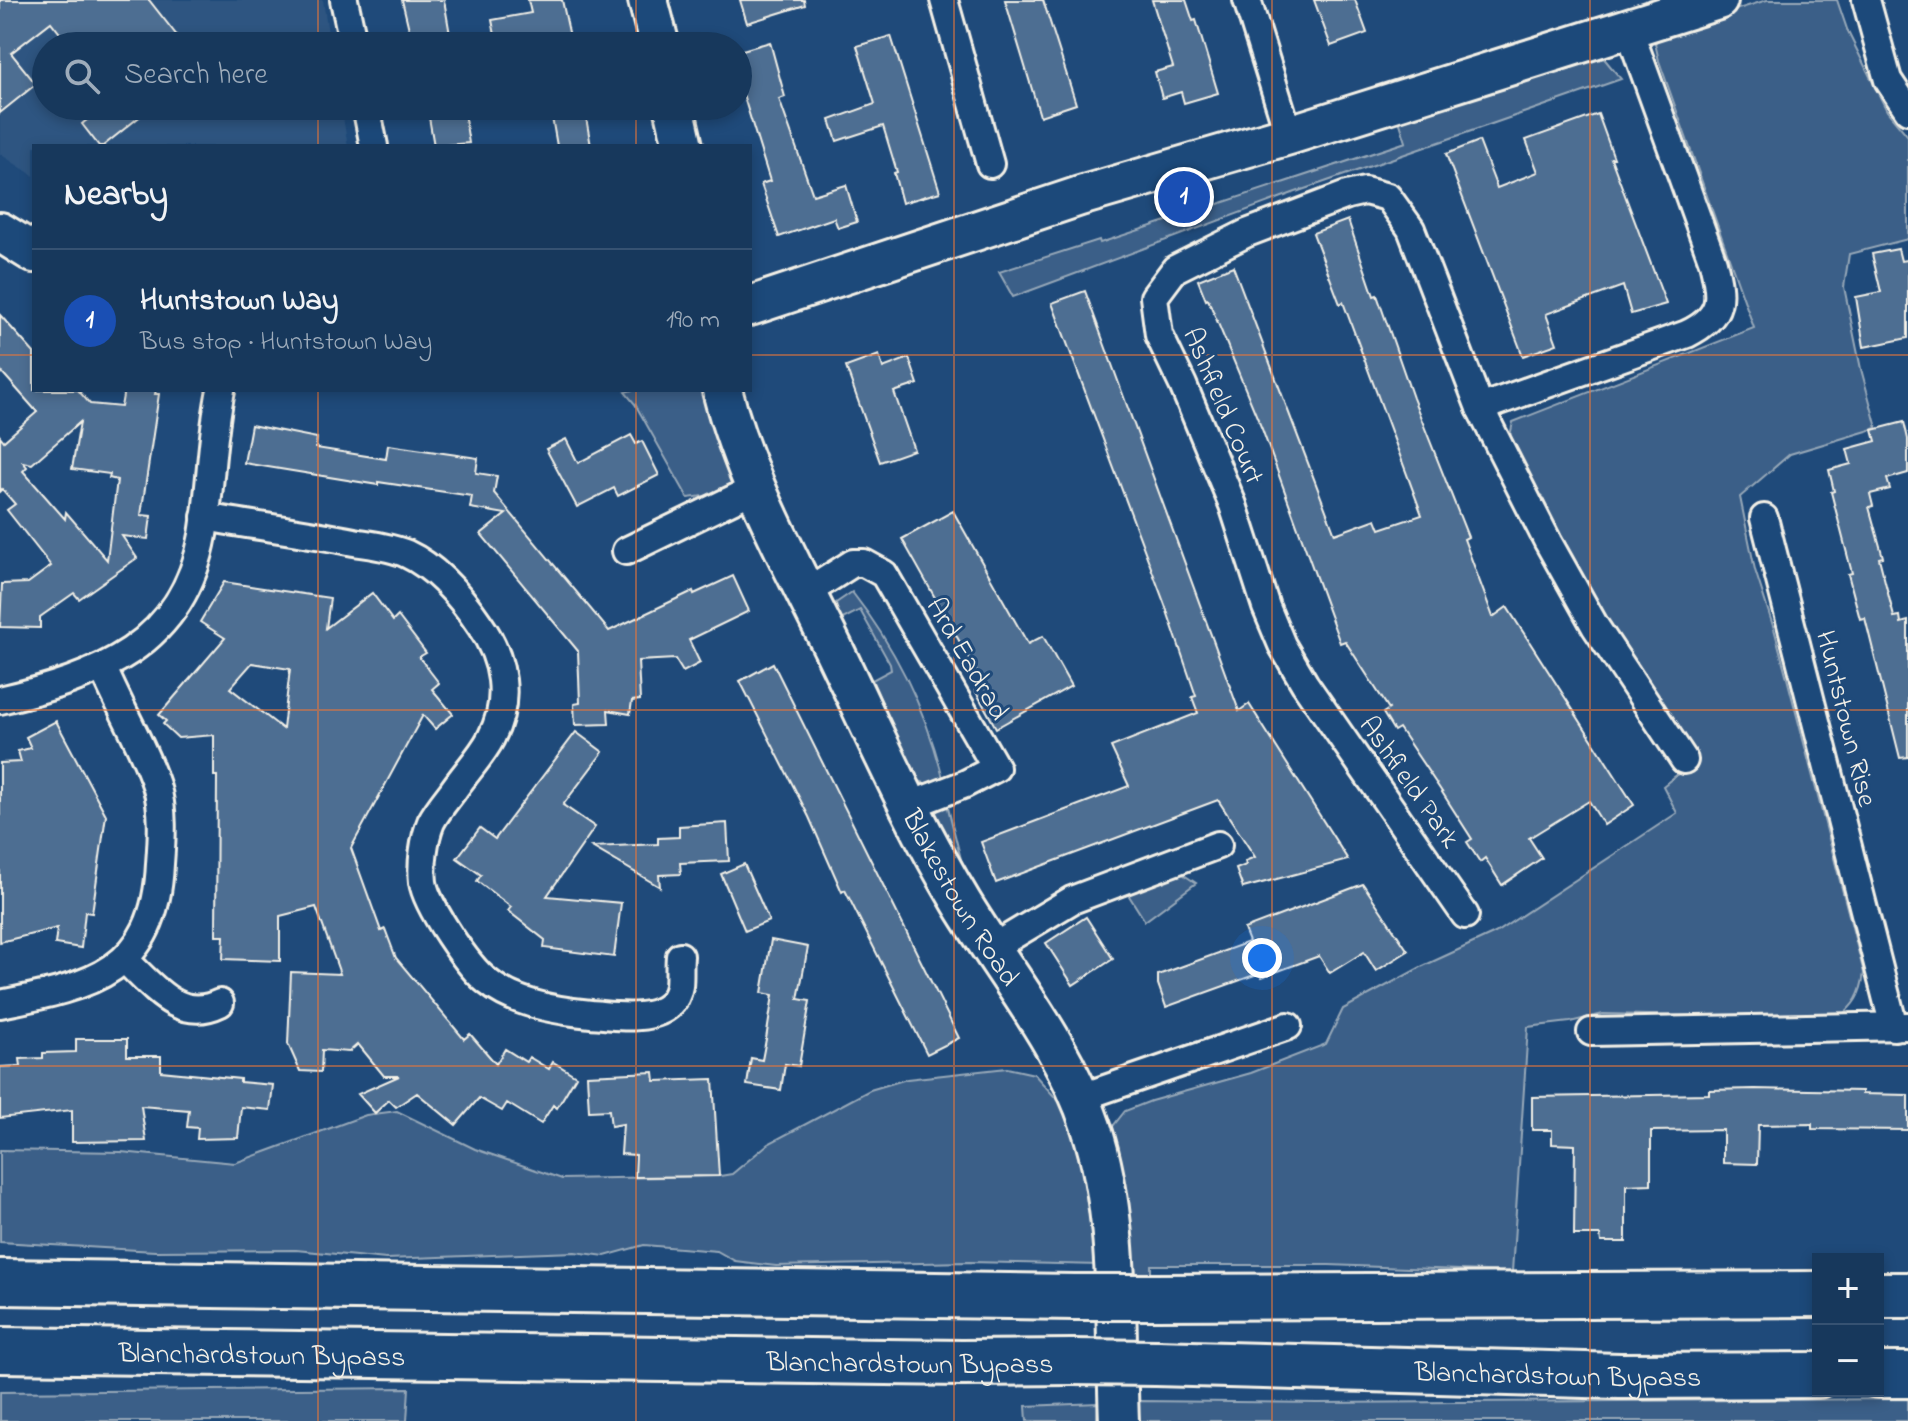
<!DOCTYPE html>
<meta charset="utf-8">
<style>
:root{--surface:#17385c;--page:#203f62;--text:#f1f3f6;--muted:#9eacbb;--line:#365272;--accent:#d6ab8b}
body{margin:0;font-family:"Indie Flower",sans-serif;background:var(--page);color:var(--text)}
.controls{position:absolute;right:24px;bottom:24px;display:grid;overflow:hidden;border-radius:0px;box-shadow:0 4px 12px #0003}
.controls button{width:72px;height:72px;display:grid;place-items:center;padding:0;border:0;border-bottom:2px solid var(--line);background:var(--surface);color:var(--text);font:40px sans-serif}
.you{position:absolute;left:1262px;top:958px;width:28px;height:28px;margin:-20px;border:6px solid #fff;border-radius:50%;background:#1a73e8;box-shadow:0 0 0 12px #1a73e833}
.badge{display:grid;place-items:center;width:52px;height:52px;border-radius:50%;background:var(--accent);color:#fff;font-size:26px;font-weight:700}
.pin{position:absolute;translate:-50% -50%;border:4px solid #fff;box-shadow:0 2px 8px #0006}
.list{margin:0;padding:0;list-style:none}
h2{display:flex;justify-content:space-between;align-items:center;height:104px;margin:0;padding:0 32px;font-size:34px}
h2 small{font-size:26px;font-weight:400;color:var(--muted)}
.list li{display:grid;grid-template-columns:52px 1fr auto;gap:24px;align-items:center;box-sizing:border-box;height:144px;padding:0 32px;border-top:2px solid var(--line)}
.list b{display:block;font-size:30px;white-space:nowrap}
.list p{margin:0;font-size:26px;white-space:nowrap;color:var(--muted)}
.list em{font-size:26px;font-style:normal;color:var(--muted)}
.icon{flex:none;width:44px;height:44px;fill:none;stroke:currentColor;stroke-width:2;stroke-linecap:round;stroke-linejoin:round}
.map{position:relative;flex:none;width:1908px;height:1421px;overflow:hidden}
.search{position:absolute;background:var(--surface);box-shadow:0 4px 12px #0003;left:32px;top:32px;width:720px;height:88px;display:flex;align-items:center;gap:20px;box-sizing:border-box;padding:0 28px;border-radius:44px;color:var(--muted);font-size:30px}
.panel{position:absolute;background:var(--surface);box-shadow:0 4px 12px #0003;left:32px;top:144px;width:720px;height:248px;border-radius:0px}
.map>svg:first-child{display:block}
.built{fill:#2d5581}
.green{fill:#3a5f88;stroke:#97a8b8;stroke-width:2}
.building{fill:#4d6e92;stroke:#f4f1e8;stroke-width:2;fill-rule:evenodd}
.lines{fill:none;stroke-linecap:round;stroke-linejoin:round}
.street-casing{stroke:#f4f1e8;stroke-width:32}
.secondary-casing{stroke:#f4f1e8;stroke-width:44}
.highway-casing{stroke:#f4f1e8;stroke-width:50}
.street{stroke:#1f4a7a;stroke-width:26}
.secondary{stroke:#1f4a7a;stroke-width:38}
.highway{stroke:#1f4a7a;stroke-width:44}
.highway-bridge-casing{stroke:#f4f1e8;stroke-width:50;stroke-linecap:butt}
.highway-bridge{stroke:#1f4a7a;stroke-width:44}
.grid{fill:none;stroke:#ea7738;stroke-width:2;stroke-opacity:0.55}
.labels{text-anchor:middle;stroke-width:6;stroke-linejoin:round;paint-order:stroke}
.street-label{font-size:28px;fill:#f4f1e8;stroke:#1f4a7a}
</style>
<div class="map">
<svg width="1908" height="1421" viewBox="0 0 1908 1421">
<rect width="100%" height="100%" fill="#1f4a7a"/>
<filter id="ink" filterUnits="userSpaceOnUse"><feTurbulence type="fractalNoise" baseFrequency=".0125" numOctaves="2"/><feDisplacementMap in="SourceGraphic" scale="16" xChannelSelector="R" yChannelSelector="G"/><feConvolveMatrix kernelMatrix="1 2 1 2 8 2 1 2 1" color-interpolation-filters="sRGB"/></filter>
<g filter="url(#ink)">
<polygon class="built" points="0,0 323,0 330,46 46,46 46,106 341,106 348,146 34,146 34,176 0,154"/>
<g class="green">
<path d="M1767,0H1837L1848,32L1887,111L1908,136V239L1849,254L1844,287L1861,369L1877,428L1790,454L1740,497L1755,570L1775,632L1864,973C1861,995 1855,1005 1837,1019L1603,1014L1570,1022L1528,1027L1512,1272L1329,1265H1151V1273L1136,1274L1128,1211L1110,1130L1125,1111L1151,1101L1251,1073L1326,1044L1343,1009L1421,967L1495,933L1677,813L1663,786L1689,765L1585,597L1523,472L1510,436L1513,422L1754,328L1659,61L1655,43L1664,32Z"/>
<polygon points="1602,56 1621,79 1293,193 1013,297 999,272 1099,240 1100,243 1406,142 1398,117"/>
<path d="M632,390H701C710,421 726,451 731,483L720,494L688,498L635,404L625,392Z"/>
<path d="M852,592C896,648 927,713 944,782L930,785L916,780L872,680L891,670L890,664L860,610L839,621L836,603Z"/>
<polygon points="946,800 966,879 933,816"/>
<polygon points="1178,871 1196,883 1145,921 1126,891"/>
<polygon points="1007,1068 1034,1074 1064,1107 1078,1133 1100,1265 969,1262 776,1266 735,1261 717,1251 644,1245 605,1256 575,1252 386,1259 296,1250 155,1251 0,1242 0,1150 121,1152 235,1163 366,1115 397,1111 475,1149 562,1179 720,1176 732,1174 768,1144 870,1090 907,1079"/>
<polygon points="409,1388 407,1421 0,1421 0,1392"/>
<polygon points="1908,1399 1908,1421 1139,1421 1139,1401 1317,1403"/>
<polygon points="1098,1403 1097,1421 1027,1421 1026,1406"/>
</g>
<g class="building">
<polygon points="0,0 149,0 185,46 70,46 51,22 11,53 36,84 0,113"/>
<polygon points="402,0 444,0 452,46 413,46"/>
<polygon points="528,0 562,0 572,46 536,46 535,38 497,45 492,20 531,13"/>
<polygon points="740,0 804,0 805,5 747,23"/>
<polygon points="1005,0 1043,0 1076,104 1040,116"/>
<polygon points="1152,0 1186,0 1193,21 1196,20 1218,93 1184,103 1181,92 1162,98 1155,72 1173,67"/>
<polygon points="1314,0 1355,0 1367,33 1331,46"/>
<polygon points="891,36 940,192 902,203 894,173 897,172 883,126 837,141 830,120 875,104 857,46"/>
<polygon points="770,42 785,97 779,99 813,195 846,185 857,222 838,228 834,218 779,237 761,184 770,181 738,78 746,74 739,51"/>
<polygon points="104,106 153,106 103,146 99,146 82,124"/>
<polygon points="427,106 463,106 469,143 434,146"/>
<polygon points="550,106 584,106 591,146 557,146"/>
<polygon points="1598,114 1614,158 1611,158 1666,304 1631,314 1623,286 1546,314 1557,344 1523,356 1446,154 1479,141 1497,188 1538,172 1526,140"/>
<polygon points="1348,220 1374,296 1377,295 1413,398 1468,537 1464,539 1493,617 1507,607 1634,805 1604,825 1589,801 1529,838 1542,858 1502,885 1485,858 1480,862 1467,842 1472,839 1440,789 1399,728 1394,731 1383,713 1389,709 1345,641 1340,643 1262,429 1208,299 1206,300 1198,280 1233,266 1335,534 1376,519 1380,529 1422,515 1343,302 1340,304 1313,233"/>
<polygon points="1898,249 1901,261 1908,260 1908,338 1864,347 1856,297 1881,292 1872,254"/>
<polygon points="1085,291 1239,711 1249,704 1348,860 1243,888 1236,869 1246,865 1245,861 1255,857 1218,800 996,883 981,842 1129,786 1111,747 1198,713 1192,697 1196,696 1165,605 1052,303"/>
<path d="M0,315L34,353V390H78L90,404L121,407L124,390H156L155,394H159L141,515L151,516L148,539L122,536L137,558L79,599L74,593L40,617V628L0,627L2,584L28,583L51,566L7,510L15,504L2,489L0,491V436L4,441L37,412L0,370ZM80,422L72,469L110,474L109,478L117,480L107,560L66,512L65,519L23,471L27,467L23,462L32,464Z"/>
<polygon points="879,355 883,368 909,358 918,384 894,392 914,450 880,462 846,367"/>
<polygon points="1904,422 1908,439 1908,473 1887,479 1890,489 1870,494 1873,506 1869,507 1883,557 1879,558 1894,617 1900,616 1901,623 1908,621 1908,757 1900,758 1865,618 1860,619 1848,574 1852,573 1831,492 1834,491 1829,470 1851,464 1847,449 1876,441 1873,430"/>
<polygon points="251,425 317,438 316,448 386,459 388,445 478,458 476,473 497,476 494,493 609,631 693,591 694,594 733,576 749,611 689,640 700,663 683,672 675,659 638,661 640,700 632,701 630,714 608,710 609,724 575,725 574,704 580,703 578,651 481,534 506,514 470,508 472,496 378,482 378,485 244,463"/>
<polygon points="631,435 636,444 642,441 659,475 618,496 614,488 577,507 546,449 566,439 578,463"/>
<polygon points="953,511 1028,644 1043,636 1071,686 996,728 975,690 984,685 902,539"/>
<path d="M224,582L330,598L326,628L372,593L393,621L398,616L426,653L419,657L439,683L432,689L453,714L435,729L423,715L351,848L381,931L385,929L396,958L464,1039L470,1034L496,1064L505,1049L526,1062L529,1057L549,1069L553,1062L576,1076L557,1108L553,1105L541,1124L507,1103L502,1111L479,1098L456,1125L417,1093L396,1107L389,1100L375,1113L358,1094L399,1076H384L358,1044L349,1052L322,1050L321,1072L300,1071L288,1044L291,972L340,974L316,907L280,916V961L223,959L224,936H216L217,776H214V735L178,738L163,724L166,721L159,715L225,638L200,622ZM252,663L290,669L283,729L230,688Z"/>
<polygon points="773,663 959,1038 927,1054 845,890 842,892 809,817 740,681"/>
<polygon points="56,721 106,815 92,913 85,912 81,948 55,944 57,928 0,942 0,763 21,762 18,751 31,748 26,737"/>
<polygon points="576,732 603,752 563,805 595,827 547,896 621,903 614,957 544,948 545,940 508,911 511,907 477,881 481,875 457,858 480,828 495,839"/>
<polygon points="727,823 729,861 680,863 681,874 659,875 660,887 592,847 658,844 658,838 679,837 679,826"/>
<polygon points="744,864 769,921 745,931 721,874"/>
<polygon points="1363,884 1408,951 1376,971 1364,952 1330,973 1319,956 1262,977 1260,973 1166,1007 1158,984 1158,975 1249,942 1244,929"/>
<polygon points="1086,917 1113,959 1073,985 1046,943"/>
<polygon points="771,940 808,947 798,999 810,1001 799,1066 785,1064 781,1090 747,1085 751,1058 762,1060 766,1039 773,995 762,993"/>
<polygon points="76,1039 127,1039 127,1056 161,1056 161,1071 240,1079 240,1082 273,1085 270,1110 241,1107 238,1138 197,1139 198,1128 187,1127 189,1110 141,1106 146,1141 72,1142 72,1110 0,1118 0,1067 21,1066 20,1059 43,1058 43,1053 76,1052"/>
<polygon points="654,1072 655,1081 713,1079 719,1176 635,1177 636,1155 621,1154 623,1124 611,1126 609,1110 589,1111 587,1075"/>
<polygon points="1755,1089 1862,1091 1862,1094 1908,1095 1908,1130 1812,1129 1812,1124 1758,1125 1757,1164 1723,1163 1723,1130 1651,1131 1651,1184 1626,1185 1626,1242 1601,1242 1600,1235 1574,1235 1575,1145 1552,1144 1552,1130 1532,1130 1532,1097 1709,1094 1709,1090"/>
</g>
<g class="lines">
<defs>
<g id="street">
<polyline points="344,0 354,46"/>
<polyline points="944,0 990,164"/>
<polyline points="1247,0 1289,135"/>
<polyline points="1866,0 1888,80 1908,110"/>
<polyline points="366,106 374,146"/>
<path d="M1480,408L1687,334C1724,316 1722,298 1713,262L1628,27"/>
<path d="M205,517C255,526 305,532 354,542C372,545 391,547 407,554C437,568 462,598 480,625C504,659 511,700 491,738C481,757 464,774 452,792C445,801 436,812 431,822C424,839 421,864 423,882C426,905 469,968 488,982C515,1004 557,1011 591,1014C619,1016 672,1026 679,986C680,977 679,966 680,956"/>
<polyline points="1764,518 1894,1027"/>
<polyline points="626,551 756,488"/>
<polyline points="806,593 853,563 864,563 884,574 996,768 965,784 908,806"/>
<path d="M0,700C98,677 183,646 203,535C211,487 211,438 221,390"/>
<polyline points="1465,915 1305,684 1282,645 1266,607 1233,505 1183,385 1159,335 1154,297 1175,269 1247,233 1347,195 1365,191 1388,197 1411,229 1480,408 1548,542 1595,626 1684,760"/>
<polyline points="992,948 1072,900 1218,845"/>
<path d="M125,960C153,986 179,1023 220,1003"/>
<path d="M0,1004C92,986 155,972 160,864C162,838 164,810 156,785C143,745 119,707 103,668"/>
<polyline points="1591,1032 1908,1026"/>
<polyline points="1079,1098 1288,1026"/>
</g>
<g id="secondary">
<polyline points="648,0 660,46"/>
<polyline points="674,106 683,146"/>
<polyline points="0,232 34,253"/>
<polyline points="750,306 1080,196 1289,135 1718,0"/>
<path id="s1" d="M722,390C745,481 793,566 834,650C875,735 913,822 962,903C1007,977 1064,1044 1091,1127C1121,1217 1115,1327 1119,1421"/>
</g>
<g id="highway">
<polyline points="0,1282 1074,1297"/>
<polyline points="1878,1295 1908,1295"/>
<polyline points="1153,1297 1818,1294"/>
<path id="s2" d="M0,1350L962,1363L1073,1362"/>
<path id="s3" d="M1156,1363L1620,1376L1818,1375"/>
<polyline points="1878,1375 1908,1375"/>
</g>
</defs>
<use href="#street" class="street-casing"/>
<use href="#secondary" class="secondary-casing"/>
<use href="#highway" class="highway-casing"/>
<use href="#street" class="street"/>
<use href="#secondary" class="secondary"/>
<use href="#highway" class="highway"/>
<defs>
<g id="highway-bridge">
<polyline points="1074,1297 1153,1297"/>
<polyline points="1073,1362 1156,1363"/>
</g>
</defs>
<use href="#highway-bridge" class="highway-bridge-casing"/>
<use href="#highway-bridge" class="highway-bridge"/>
</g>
</g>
<path class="grid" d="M318,0V46M636,0V46M954,0V1421M1272,0V1421M1590,0V1421M318,106V146M636,106V146M0,355H34M750,355H1908M318,390V1421M636,390V1421M0,710H1908M0,1066H1908"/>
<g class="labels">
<g class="street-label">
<text transform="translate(1225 405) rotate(67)" y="10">Ashfield Court</text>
<text transform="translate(969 658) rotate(60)" y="10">Ard Eadrad</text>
<text transform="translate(1848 718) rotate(76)" y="10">Huntstown Rise</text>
<text transform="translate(1411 781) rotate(55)" y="10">Ashfield Park</text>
<text dy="10" stroke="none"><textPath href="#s1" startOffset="562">Blakestown Road</textPath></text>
<text dy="10" stroke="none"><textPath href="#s2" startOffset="262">Blanchardstown Bypass</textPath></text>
<text dy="10" stroke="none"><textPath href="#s2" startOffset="910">Blanchardstown Bypass</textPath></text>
<text dy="10" stroke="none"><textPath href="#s3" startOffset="402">Blanchardstown Bypass</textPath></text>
</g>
</g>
</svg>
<div class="controls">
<button>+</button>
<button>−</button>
</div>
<div class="you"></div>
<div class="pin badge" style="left:1184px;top:197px;background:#1a4fb4">1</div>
<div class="search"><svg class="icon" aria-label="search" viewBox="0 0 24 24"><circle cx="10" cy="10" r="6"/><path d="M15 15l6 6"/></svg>Search here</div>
<section class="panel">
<h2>Nearby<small></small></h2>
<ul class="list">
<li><span class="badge" style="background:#1a4fb4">1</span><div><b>Huntstown Way</b><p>Bus stop · Huntstown Way</p></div><em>190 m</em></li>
</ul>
</section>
</div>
